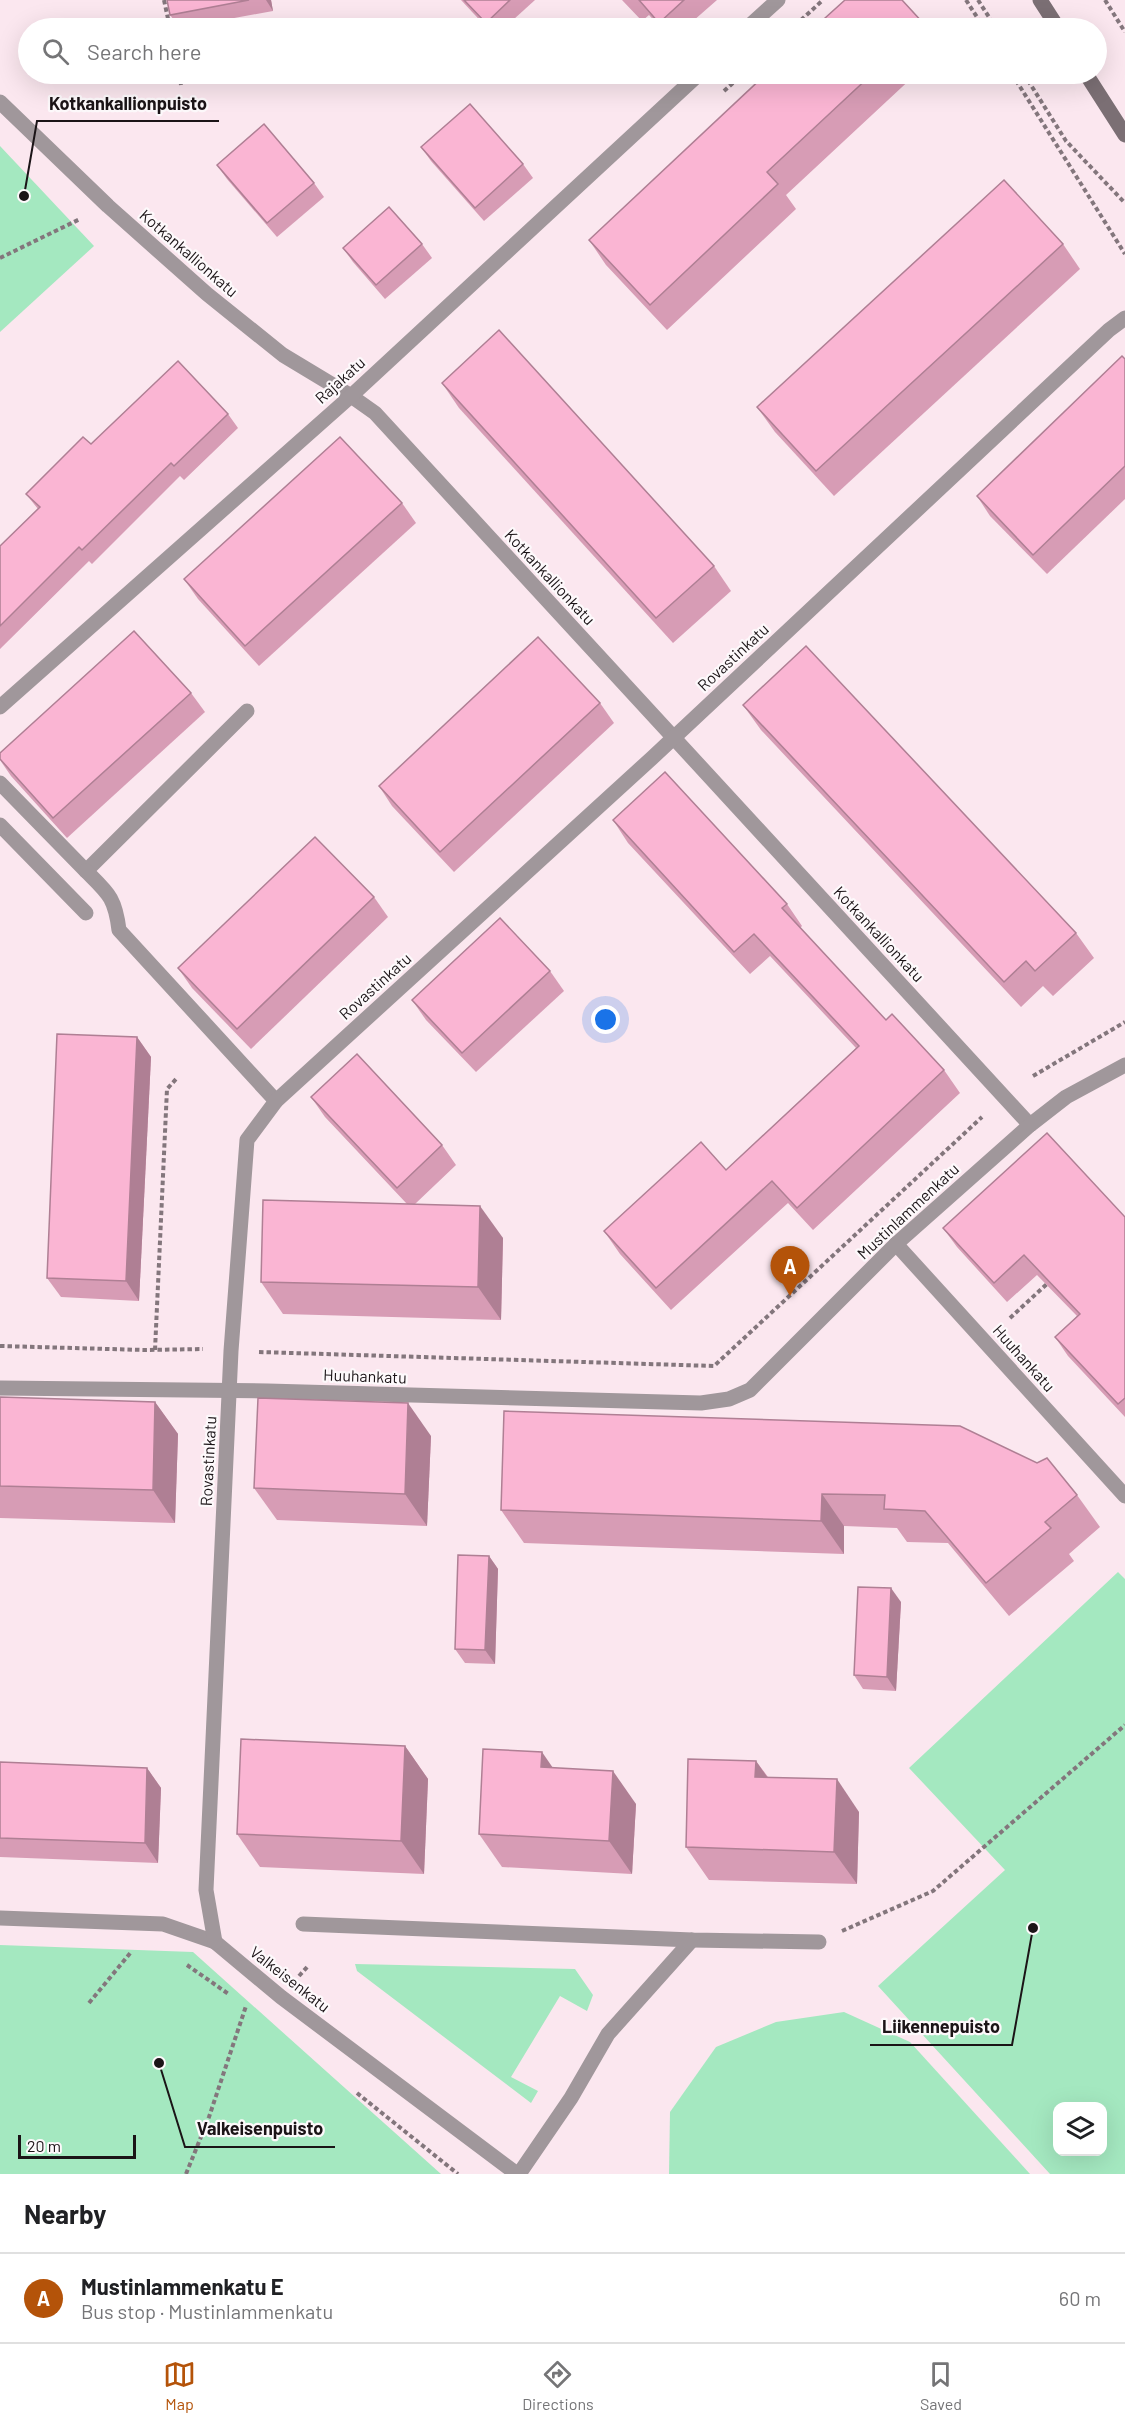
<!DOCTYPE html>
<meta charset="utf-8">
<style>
:root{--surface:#fff;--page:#f2f2f2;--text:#202124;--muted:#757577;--line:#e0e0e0;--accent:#b45309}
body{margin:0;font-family:Barlow,sans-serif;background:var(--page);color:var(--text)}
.controls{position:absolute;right:18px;bottom:18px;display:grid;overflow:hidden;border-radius:12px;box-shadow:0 6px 24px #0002}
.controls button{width:54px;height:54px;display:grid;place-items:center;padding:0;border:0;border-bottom:2px solid var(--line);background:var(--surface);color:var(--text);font:30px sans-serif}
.scale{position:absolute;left:18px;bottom:15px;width:118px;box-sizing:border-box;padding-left:6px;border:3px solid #1b1417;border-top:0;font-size:16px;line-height:21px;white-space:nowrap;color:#1b1417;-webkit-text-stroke:4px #fdf9fb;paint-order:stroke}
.you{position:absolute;left:606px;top:1020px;width:21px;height:21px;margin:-15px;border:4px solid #fff;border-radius:50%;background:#1a73e8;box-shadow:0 0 0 9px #1a73e833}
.badge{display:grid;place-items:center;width:39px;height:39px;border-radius:50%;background:var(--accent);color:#fff;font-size:20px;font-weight:700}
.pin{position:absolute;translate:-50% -50px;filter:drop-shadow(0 2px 3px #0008)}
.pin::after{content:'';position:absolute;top:32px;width:21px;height:18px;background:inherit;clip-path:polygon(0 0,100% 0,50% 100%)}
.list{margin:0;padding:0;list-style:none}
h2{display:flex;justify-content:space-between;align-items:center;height:78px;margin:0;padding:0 24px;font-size:26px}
h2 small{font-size:20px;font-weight:400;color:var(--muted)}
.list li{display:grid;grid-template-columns:39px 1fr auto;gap:18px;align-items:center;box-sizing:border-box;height:90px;padding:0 24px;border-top:2px solid var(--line)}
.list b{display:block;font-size:22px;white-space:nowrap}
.list p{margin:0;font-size:20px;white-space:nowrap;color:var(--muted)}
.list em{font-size:20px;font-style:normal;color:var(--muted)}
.icon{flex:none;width:33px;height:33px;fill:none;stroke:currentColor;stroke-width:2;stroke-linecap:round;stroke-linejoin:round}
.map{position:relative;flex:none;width:1125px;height:2174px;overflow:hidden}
.search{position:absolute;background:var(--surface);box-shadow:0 6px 24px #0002;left:18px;right:18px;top:18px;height:66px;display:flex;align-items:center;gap:15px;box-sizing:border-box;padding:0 21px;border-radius:33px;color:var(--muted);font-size:22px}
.sheet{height:168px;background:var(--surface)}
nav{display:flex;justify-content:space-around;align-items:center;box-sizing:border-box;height:84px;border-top:2px solid var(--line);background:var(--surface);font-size:16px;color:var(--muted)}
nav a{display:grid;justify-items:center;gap:3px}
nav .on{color:var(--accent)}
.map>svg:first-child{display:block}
.green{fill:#a4e8c0;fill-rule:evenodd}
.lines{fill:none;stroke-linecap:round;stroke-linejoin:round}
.path{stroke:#83767c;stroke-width:4;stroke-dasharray:4.5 3;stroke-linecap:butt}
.service{stroke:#a0979b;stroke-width:15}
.minor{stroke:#a0979b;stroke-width:15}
.tertiary{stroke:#a0979b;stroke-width:15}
.secondary{stroke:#7b6f74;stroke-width:15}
.wall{fill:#d79cb5}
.shaded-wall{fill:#af7f94}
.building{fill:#fab5d3;stroke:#af7f94;stroke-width:1.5}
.labels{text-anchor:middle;stroke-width:4.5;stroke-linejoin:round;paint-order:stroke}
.street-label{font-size:16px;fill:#1b1417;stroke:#fdf9fb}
.leader{fill:none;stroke:#1b1417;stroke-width:2}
.callout-dot{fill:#1b1417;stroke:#fdf9fb;stroke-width:2}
.callout-label{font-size:18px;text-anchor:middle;font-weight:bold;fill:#1b1417;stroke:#fdf9fb;stroke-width:4.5;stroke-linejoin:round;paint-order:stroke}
</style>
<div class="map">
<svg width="1125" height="2174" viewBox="0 0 1125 2174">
<rect width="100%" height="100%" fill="#fbe7ef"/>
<g class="green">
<polygon points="0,146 94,246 0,332"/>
<path d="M1118,1572L1125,1579V2174H1050L878,1986L1005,1870L909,1768ZM1058,2106H1102V2152H1058Z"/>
<polygon points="0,1945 193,1952 441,2174 0,2174"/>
<polygon points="355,1964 575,1969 593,1995 587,2011 560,1996 511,2077 538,2091 531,2103 357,1971"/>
<polygon points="844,2012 910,2042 1030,2174 669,2174 670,2112 716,2047 776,2022"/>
</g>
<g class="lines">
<g class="path">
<polyline points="164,0 170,28"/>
<polyline points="966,0 984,28"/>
<polyline points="978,0 996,28"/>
<polyline points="1105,0 1125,32"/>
<polyline points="801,20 823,0"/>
<polyline points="179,74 181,85"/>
<polyline points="1012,74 1125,254"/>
<polyline points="1024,74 1066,141 1125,203"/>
<polyline points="724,91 743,74"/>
<polyline points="0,258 80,219"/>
<polyline points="1033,1076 1125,1022"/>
<polyline points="1010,1318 1049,1282"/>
<polyline points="0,1346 145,1350 203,1349"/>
<polyline points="155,1350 167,1089 177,1078"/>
<polyline points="259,1352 714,1366 982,1117"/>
<polyline points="842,1931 933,1891 1125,1725"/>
<polyline points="187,1965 230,1995"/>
<polyline points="299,1976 309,1965"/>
<polyline points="89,2003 132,1951"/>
<polyline points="357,2093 458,2174"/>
<polyline points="186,2174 209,2117 246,2006"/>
</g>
<g class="service">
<polyline points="0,783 86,871 247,711"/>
<polyline points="0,825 86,913"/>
<path d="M86,871C108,893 115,897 119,930L276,1101"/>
<polyline points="303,1924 692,1940 819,1942"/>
<polyline points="519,2174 571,2098 608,2034 692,1940"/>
</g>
<g class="minor">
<polyline points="747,28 778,0"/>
<polyline points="0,102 108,206 207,294 283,355 351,396 375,413 1030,1125"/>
<polyline points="0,707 351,396 699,74"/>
<polyline points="896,1244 1125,1496"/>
<polyline points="0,1918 163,1924 215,1942 281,1997 517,2174"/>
<polyline points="215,1942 206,1890 231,1351 247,1140 276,1101 652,758 1109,330 1125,318"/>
</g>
<polyline class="tertiary" points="0,1388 268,1391 701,1403 729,1399 750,1390 896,1244 1030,1125 1066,1097 1125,1065"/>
<g class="secondary">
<polyline points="1040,0 1058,28"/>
<polyline points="1086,74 1125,135"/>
</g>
</g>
<g class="wall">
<polygon points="167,0 271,0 273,11 180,28 170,15"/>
<polygon points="461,0 535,0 504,28 487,28"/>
<polygon points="622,0 717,0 685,28 661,28 649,15 642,21"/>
<polygon points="924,24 927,28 814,28"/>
<polygon points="766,74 916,74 786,195 796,209 667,330 606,265 589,240"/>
<polygon points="421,147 523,164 533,178 484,221 431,161"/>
<polygon points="217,165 314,183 324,197 277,237 227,179"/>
<polygon points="422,244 432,258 385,299 353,262 343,248"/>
<polygon points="1063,244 1080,269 834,496 775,432 757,407"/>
<polygon points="1125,359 1125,499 1047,574 990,516 977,496"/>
<polygon points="442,383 714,566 731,591 673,643 459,408"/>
<polygon points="228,414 238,428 184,480 180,476 92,564 89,561 0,649 0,546 38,509 26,494"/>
<polygon points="402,503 416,523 259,666 198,599 184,579"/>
<polygon points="191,693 205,712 67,838 11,776 0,760 0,753"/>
<polygon points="600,703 614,723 454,872 392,806 379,786"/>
<polygon points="743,705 1076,933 1094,958 1053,996 1043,986 1021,1007 761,730"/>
<polygon points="613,820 787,904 802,926 800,928 886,1020 944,1070 960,1093 813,1230 788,1203 671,1310 620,1254 604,1231 726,1170 856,1048 770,956 750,974 628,843"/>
<polygon points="374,897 388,917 251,1049 192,988 178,968"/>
<polygon points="550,971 564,991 476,1072 426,1020 412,1000"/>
<polygon points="137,1037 151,1057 139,1301 61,1297 47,1278"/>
<polygon points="311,1097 442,1145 456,1165 415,1204 503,1238 501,1320 283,1314 261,1282 407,1204 325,1117"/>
<polygon points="1125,1217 1125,1417 1068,1356 1055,1337 1077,1316 1037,1275 1007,1302 957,1247 943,1228"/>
<polygon points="0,1397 155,1402 178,1434 175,1523 0,1518"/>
<polygon points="504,1411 1077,1495 1100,1527 1069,1554 1074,1561 1009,1616 948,1543 907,1542 897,1528 844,1526 844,1554 524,1543 501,1510"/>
<polygon points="431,1436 427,1526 277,1520 254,1488"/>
<polygon points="489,1556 498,1569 495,1664 465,1663 455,1649"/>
<polygon points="901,1602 896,1691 863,1689 854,1675"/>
<polygon points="405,1746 428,1779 424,1874 260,1867 237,1834"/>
<polygon points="756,1761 768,1777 859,1812 857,1884 709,1880 686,1847"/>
<polygon points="0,1762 147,1768 161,1788 158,1863 0,1857"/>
<polygon points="553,1768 636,1804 632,1874 502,1867 479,1834"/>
</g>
<g class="shaded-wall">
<polygon points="266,0 271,0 273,11"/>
<polygon points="137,1037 151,1057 139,1301 126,1281"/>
<polygon points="480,1206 503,1238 501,1320 478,1287"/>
<polygon points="155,1402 178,1434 175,1523 153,1490"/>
<polygon points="408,1403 431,1436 427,1526 405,1494"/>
<polygon points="822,1494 844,1526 844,1554 821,1521"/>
<polygon points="489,1556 498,1569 495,1664 485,1650"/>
<polygon points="891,1588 901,1602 896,1691 887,1677"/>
<polygon points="405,1746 428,1779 424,1874 401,1841"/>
<polygon points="542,1752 564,1784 541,1767"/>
<polygon points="756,1761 779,1794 755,1777"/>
<polygon points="147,1768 161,1788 158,1863 145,1843"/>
<polygon points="613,1771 636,1804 632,1874 609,1841"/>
<polygon points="837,1779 859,1812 857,1884 834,1852"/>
</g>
<g class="building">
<polygon points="167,0 249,0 170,15"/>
<polygon points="464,0 510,0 486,23"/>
<polygon points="639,0 684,0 659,23"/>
<polygon points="845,0 902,0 924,24 920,28 814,28"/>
<polygon points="766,74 872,74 767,172 778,184 650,305 589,240"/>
<polygon points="470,104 523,164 475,208 421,147"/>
<polygon points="264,124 314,183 267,223 217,165"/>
<polygon points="1004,180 1063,244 816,471 757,407"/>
<polygon points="389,207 422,244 376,285 343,248"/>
<polygon points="499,330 714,566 656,618 442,383"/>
<polygon points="1122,356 1125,359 1125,466 1033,555 977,496"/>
<polygon points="178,361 228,414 174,466 171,463 82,550 79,547 0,626 0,546 40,507 26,494 83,437 91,444"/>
<polygon points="340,437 402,503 245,646 184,579"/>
<polygon points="134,631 191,693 53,818 0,759 0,753"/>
<polygon points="538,637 600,703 440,852 379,786"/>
<polygon points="806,646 1076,933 1035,971 1026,961 1004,982 743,705"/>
<polygon points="665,772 787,904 782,908 886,1020 892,1014 944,1070 797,1208 772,1181 656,1288 604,1231 701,1142 726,1170 859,1046 754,934 734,952 613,820"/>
<polygon points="315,837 374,897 237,1029 178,968"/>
<polygon points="500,918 550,971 462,1053 412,1000"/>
<polygon points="57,1034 137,1037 126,1281 47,1278"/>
<polygon points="357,1054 442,1145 397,1188 311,1097"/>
<polygon points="1047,1133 1125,1217 1125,1398 1118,1404 1055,1337 1080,1314 1024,1255 994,1283 943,1228"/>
<polygon points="263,1200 480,1206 478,1287 261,1282"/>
<polygon points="0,1397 155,1402 153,1490 0,1486"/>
<polygon points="258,1398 408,1403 405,1494 254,1488"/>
<polygon points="504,1411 960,1426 1037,1463 1047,1458 1077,1495 1045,1522 1051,1528 986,1583 925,1511 884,1509 885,1495 822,1494 821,1521 501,1510"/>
<polygon points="458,1555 489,1556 485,1650 455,1649"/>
<polygon points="858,1587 891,1588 887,1677 854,1675"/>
<polygon points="241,1739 405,1746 401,1841 237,1834"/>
<polygon points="483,1749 542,1752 541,1767 613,1771 609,1841 479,1834"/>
<polygon points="688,1759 756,1761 755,1777 837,1779 834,1852 686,1847"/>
<polygon points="0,1762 147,1768 145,1843 0,1838"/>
</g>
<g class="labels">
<g class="street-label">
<text transform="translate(189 253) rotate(41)" y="6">Kotkankallionkatu</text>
<text transform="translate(340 380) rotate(-42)" y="6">Rajakatu</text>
<text transform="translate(550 577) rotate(47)" y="6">Kotkankallionkatu</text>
<text transform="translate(733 657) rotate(-43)" y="6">Rovastinkatu</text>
<text transform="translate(879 934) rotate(47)" y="6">Kotkankallionkatu</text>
<text transform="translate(375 986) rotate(-42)" y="6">Rovastinkatu</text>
<text transform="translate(908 1211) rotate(-43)" y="6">Mustinlammenkatu</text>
<text transform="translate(1024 1358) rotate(48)" y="6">Huuhankatu</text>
<text transform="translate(365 1376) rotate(2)" y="6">Huuhankatu</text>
<text transform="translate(208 1461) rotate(-87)" y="6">Rovastinkatu</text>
<text transform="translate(290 1979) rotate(38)" y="6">Valkeisenkatu</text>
</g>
</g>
<path class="leader" d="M24 196L37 121H219M1033 1928L1012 2045H870M159 2063L185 2147H335"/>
<g class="callout-dot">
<circle cx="24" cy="196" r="6"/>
<circle cx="1033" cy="1928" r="6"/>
<circle cx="159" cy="2063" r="6"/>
</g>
<g class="callout-label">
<text x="128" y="110">Kotkankallionpuisto</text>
<text x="941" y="2033">Liikennepuisto</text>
<text x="260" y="2135">Valkeisenpuisto</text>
</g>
</svg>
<div class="controls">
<button><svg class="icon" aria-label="layers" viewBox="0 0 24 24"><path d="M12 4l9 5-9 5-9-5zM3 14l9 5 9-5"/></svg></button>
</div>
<div class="scale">20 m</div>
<div class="you"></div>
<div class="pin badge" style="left:790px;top:1296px">A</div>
<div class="search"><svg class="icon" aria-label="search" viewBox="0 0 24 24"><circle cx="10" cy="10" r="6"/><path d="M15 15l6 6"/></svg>Search here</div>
</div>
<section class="sheet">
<h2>Nearby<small></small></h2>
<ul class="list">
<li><span class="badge">A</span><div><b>Mustinlammenkatu E</b><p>Bus stop · Mustinlammenkatu</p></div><em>60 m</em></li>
</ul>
</section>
<nav>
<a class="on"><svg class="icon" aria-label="map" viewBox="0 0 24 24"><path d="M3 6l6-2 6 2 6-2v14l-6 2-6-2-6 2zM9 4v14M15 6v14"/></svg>Map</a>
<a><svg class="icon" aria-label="directions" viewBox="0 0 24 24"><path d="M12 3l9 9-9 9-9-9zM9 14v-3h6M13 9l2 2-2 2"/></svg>Directions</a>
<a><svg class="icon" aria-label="saved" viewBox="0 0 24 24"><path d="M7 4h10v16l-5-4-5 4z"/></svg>Saved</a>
</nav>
